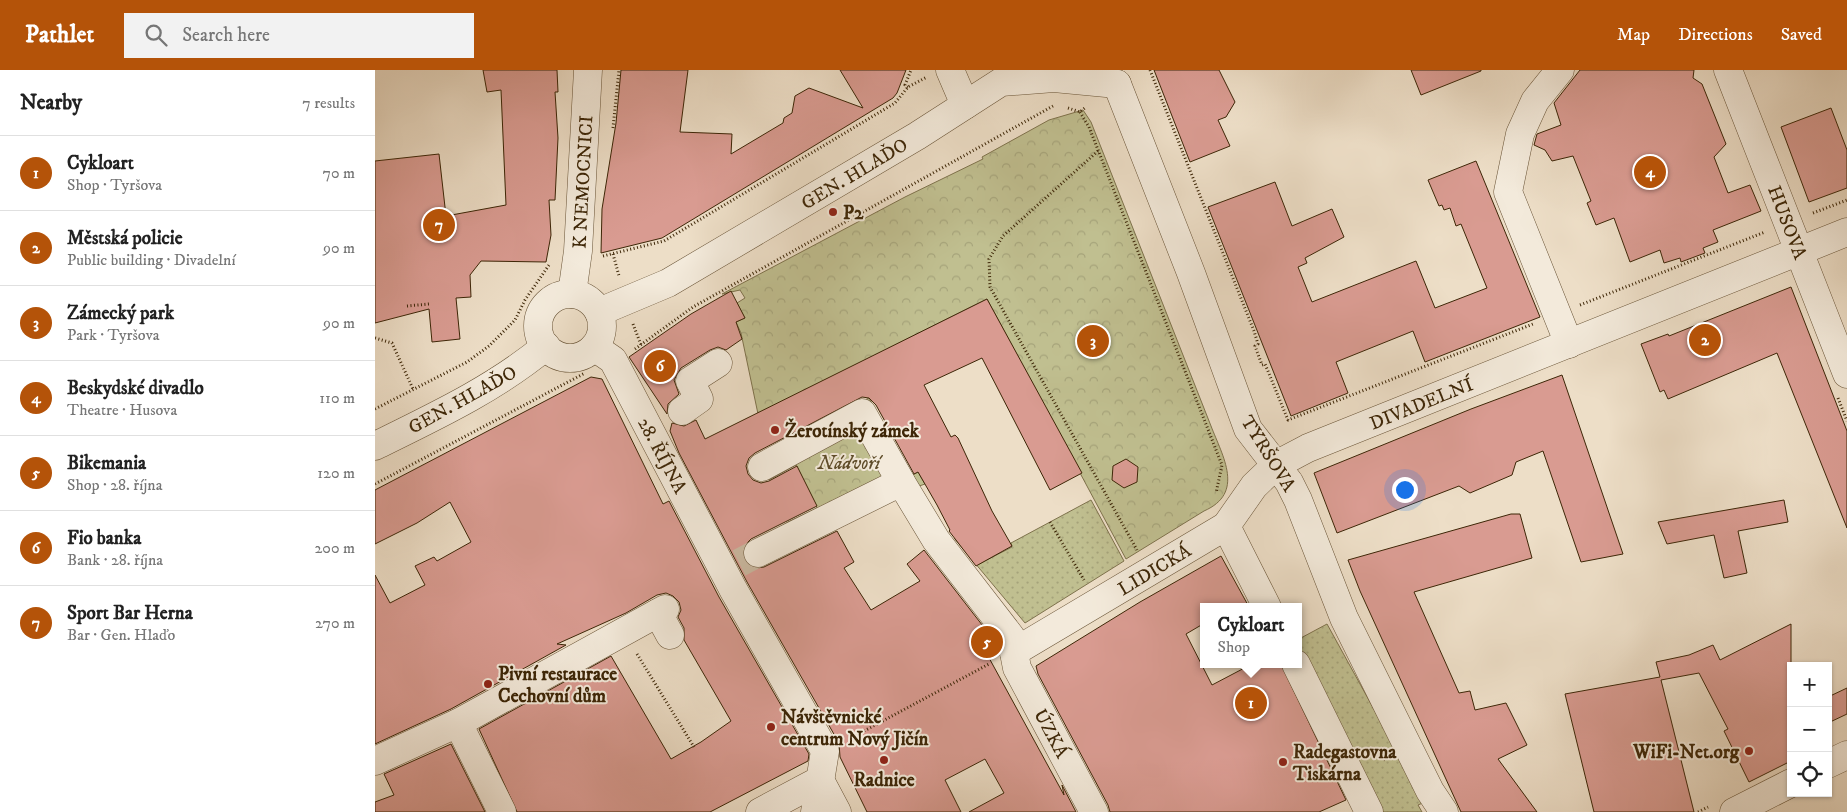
<!DOCTYPE html>
<meta charset="utf-8">
<style>
:root{--surface:#fff;--page:#f2f2f2;--text:#222;--muted:#767676;--line:#e0e0e0;--accent:#b45309}
body{margin:0;font-family:"IM FELL DW Pica",serif;background:var(--page);color:var(--text)}
.controls{position:absolute;right:15px;bottom:15px;display:grid;overflow:hidden;border-radius:0px;box-shadow:0 1px 4px #0004}
.controls button{width:45px;height:45px;display:grid;place-items:center;padding:0;border:0;border-bottom:1px solid var(--line);background:var(--surface);color:var(--text);font:25px sans-serif}
.you{position:absolute;left:1029px;top:419px;width:18px;height:18px;margin:-12px;border:4px solid #fff;border-radius:50%;background:#1a73e8;box-shadow:0 0 0 8px #1a73e833}
.badge{display:grid;place-items:center;width:32px;height:32px;border-radius:50%;background:var(--accent);color:#fff;font-size:16px;font-weight:700}
.pin{position:absolute;translate:-50% -50%;border:2px solid #fff;box-shadow:0 1px 5px #0006}
.popup{position:absolute;left:825px;top:533px;width:102px;height:65px;box-sizing:border-box;display:grid;place-content:center;border-radius:0px;background:var(--surface);filter:drop-shadow(0 1px 4px #0005);font-size:16px;white-space:nowrap;color:var(--muted)}
.popup b{font-size:19px;color:var(--text)}
.popup::after{content:'';position:absolute;left:50%;top:100%;margin-left:-10px;border:10px solid transparent;border-top-color:var(--surface)}
.list{margin:0;padding:0;list-style:none}
h2{display:flex;justify-content:space-between;align-items:center;height:65px;margin:0;padding:0 20px;font-size:21px}
h2 small{font-size:16px;font-weight:400;color:var(--muted)}
.list li{display:grid;grid-template-columns:32px 1fr auto;gap:15px;align-items:center;box-sizing:border-box;height:75px;padding:0 20px;border-top:1px solid var(--line)}
.list b{display:block;font-size:19px;white-space:nowrap}
.list p{margin:0;font-size:16px;white-space:nowrap;color:var(--muted)}
.list em{font-size:16px;font-style:normal;color:var(--muted)}
.icon{flex:none;width:28px;height:28px;fill:none;stroke:currentColor;stroke-width:2;stroke-linecap:round;stroke-linejoin:round}
.map{position:relative;flex:none;width:1472px;height:742px;overflow:hidden}
header{display:flex;align-items:center;gap:30px;box-sizing:border-box;height:70px;padding:0 25px;background:var(--accent);color:#fff}
header strong{font-size:24px}
nav{display:flex;gap:28px;margin-inline-start:auto;font-size:18px}
.search{width:350px;height:45px;background:var(--page);display:flex;align-items:center;gap:12px;box-sizing:border-box;padding:0 18px;border-radius:0px;color:var(--muted);font-size:19px}
main{display:flex}
aside{flex:1;background:var(--surface)}
.map>svg:first-child{display:block}
.grass{fill:url(#grass-dots);stroke:#7e724c}
.park{fill:url(#park-crowns);stroke:#7e724c}
.building{fill:#d99b91;stroke:#3d2607}
.lines{fill:none;stroke-linecap:round;stroke-linejoin:round}
.minor-tunnel{stroke:#cab9a1;stroke-width:28;stroke-dasharray:28 14;stroke-linecap:butt}
.minor-casing{stroke:#695437;stroke-width:29}
.path{stroke:#3d2607;stroke-width:3;stroke-dasharray:1 2.5;stroke-linecap:butt}
.minor{stroke:#f3eadb;stroke-width:28}
.poi-dot{fill:#8f2418;stroke:#f3eadb;stroke-width:2}
.labels{text-anchor:middle;stroke-width:4;stroke-linejoin:round;paint-order:stroke}
.street-label{font-size:19px;fill:#3d2607;stroke:#f3eadb}
.poi-label{font-size:19px;font-weight:bold;fill:#3d2607;stroke:#f3eadb;text-anchor:start}
.park-label{font-size:19px;font-style:italic;fill:#5e4c29;stroke:#f3eadb}
</style>
<header>
<strong>Pathlet</strong>
<div class="search"><svg class="icon" aria-label="search" viewBox="0 0 24 24"><circle cx="10" cy="10" r="6"/><path d="M15 15l6 6"/></svg>Search here</div>
<nav><a>Map</a><a>Directions</a><a>Saved</a></nav>
</header>
<main>
<aside>
<h2>Nearby<small>7 results</small></h2>
<ul class="list">
<li><span class="badge">1</span><div><b>Cykloart</b><p>Shop · Tyršova</p></div><em>70 m</em></li>
<li><span class="badge">2</span><div><b>Městská policie</b><p>Public building · Divadelní</p></div><em>90 m</em></li>
<li><span class="badge">3</span><div><b>Zámecký park</b><p>Park · Tyršova</p></div><em>90 m</em></li>
<li><span class="badge">4</span><div><b>Beskydské divadlo</b><p>Theatre · Husova</p></div><em>110 m</em></li>
<li><span class="badge">5</span><div><b>Bikemania</b><p>Shop · 28. října</p></div><em>120 m</em></li>
<li><span class="badge">6</span><div><b>Fio banka</b><p>Bank · 28. října</p></div><em>200 m</em></li>
<li><span class="badge">7</span><div><b>Sport Bar Herna</b><p>Bar · Gen. Hlaďo</p></div><em>270 m</em></li>
</ul>
</aside>
<div class="map">
<svg width="1472" height="742" viewBox="0 0 1472 742">
<defs>
<pattern id="grass-dots" width="8" height="8" patternUnits="userSpaceOnUse" patternTransform="scale(1.25)"><rect width="8" height="8" fill="#c0bf90"/><path d="M2 2h.1M6 6h.1" fill="none" stroke="#a6a47b" stroke-width="1.8" stroke-linecap="round"/></pattern>
<pattern id="park-crowns" width="20" height="18" patternUnits="userSpaceOnUse" patternTransform="scale(1.25)"><rect width="20" height="18" fill="#c0bf90"/><path d="M2 6a3 3 0 1 1 6 0M12 15a3 3 0 1 1 6 0" fill="none" stroke="#a6a47b"/></pattern>
</defs>
<rect width="100%" height="100%" fill="#eddec7"/>
<filter id="stains"><feTurbulence type="fractalNoise" baseFrequency=".004" numOctaves="4"/><feColorMatrix values="0 0 0 0 .2 0 0 0 0 .09 0 0 0 0 .02 0 0 0 .5 -.17"/></filter>
<radialGradient id="worn" r=".72"><stop offset=".6" stop-color="#630" stop-opacity="0"/><stop offset="1" stop-color="#630" stop-opacity=".3"/></radialGradient>
<g class="grass">
<polygon points="716,430 749,491 650,553 579,468 604,494 637,477 636,473"/>
<polygon points="952,554 1050,732 1043,735 1047,742 981,742 963,701 906,594 924,594 924,569"/>
</g>
<g class="park">
<path d="M708,40L716,52L836,356C848,387 870,423 829,441L751,489L612,229L383,344L366,263L361,252L370,248L362,233L370,228L365,220L347,224L530,127L608,89L607,87L674,50Z"/>
<polygon points="494,328 536,406 543,402 550,414 378,474 413,452 442,438 421,395 394,410 381,385"/>
</g>
<g class="building">
<polygon points="108,0 182,0 183,22 180,22 183,68 180,130 174,130 176,165 171,192 106,191 95,205 96,227 81,228 85,269 57,272 54,239 0,253 0,91 64,84 71,146 131,135 126,20 112,22"/>
<polygon points="246,0 313,0 305,62 357,64 356,84 408,53 409,48 417,43 420,26 434,18 488,38 465,0 531,0 522,23 518,28 287,168 226,183 227,139 241,53"/>
<polygon points="779,0 844,0 860,32 851,47 843,50 855,76 815,92"/>
<polygon points="1036,0 1106,0 1106,1 1046,25"/>
<polygon points="1205,0 1319,0 1318,8 1327,14 1351,74 1339,87 1353,123 1375,115 1386,141 1338,160 1343,172 1328,178 1330,183 1306,192 1305,188 1289,193 1285,180 1255,192 1239,148 1221,155 1212,133 1216,131 1198,86 1177,91 1170,80 1159,75 1162,64 1186,55 1179,33"/>
<polygon points="1456,38 1472,80 1472,118 1434,132 1406,57"/>
<polygon points="1101,91 1165,247 1050,292 1038,261 961,292 973,323 916,346 833,137 900,112 917,156 957,139 969,167 930,188 932,193 923,197 937,232 1041,191 1060,238 1112,218 1086,154 1081,156 1075,138 1069,140 1067,135 1064,136 1053,110"/>
<polygon points="1416,217 1472,361 1472,458 1402,283 1293,329 1289,320 1285,322 1266,274 1293,264 1294,266"/>
<polygon points="356,221 370,248 361,252 367,269 351,280 343,277 335,280 306,298 299,310 304,324 293,334 292,344 254,287 316,244"/>
<polygon points="612,229 707,403 675,420 607,288 549,315 576,367 580,365 583,368 617,441 637,476 601,496 574,461 575,460 562,435 543,402 539,404 501,335 494,328 487,327 380,383 374,388 371,396 373,404 378,410 386,413 394,411 422,396 442,436 376,469 370,475 367,483 369,490 374,496 382,498 389,497 462,461 479,492 469,498 496,540 545,511 532,494 549,480 618,569 623,581 613,586 689,725 687,715 701,742 594,742 629,723 610,689 570,710 586,742 492,742 465,687 464,673 372,512 304,383 295,361 297,353 309,356 321,350 330,369"/>
<polygon points="1187,305 1248,484 1206,492 1168,381 1141,392 1137,405 1095,423 1084,416 962,463 939,403 1096,339"/>
<polygon points="216,307 227,309 288,434 294,431 344,527 434,684 433,691 335,742 142,742 104,659 236,586 296,689 326,672 356,651 309,570 309,558 303,547 306,540 304,532 298,526 291,523 282,525 251,543 182,574 191,575 76,639 0,674 0,505 15,533 50,515 40,496 59,487 62,491 96,472 75,432 42,453 0,474 0,420"/>
<polygon points="751,389 763,397 762,412 749,418 737,410 738,396"/>
<polygon points="1409,430 1413,452 1363,461 1372,503 1349,508 1339,465 1292,474 1283,452"/>
<polygon points="1136,444 1145,444 1157,488 1039,522 1084,623 1095,621 1100,640 1131,633 1152,675 1123,689 1162,742 1086,742 985,521 973,490"/>
<polygon points="846,486 874,537 828,537 828,554 811,564 837,615 877,594 906,594 971,730 944,742 735,742 733,735 663,604 661,596 765,532"/>
<polygon points="1416,554 1416,691 1374,712 1349,661 1353,659 1324,603 1286,610 1319,742 1219,742 1190,624 1285,607 1281,592 1314,585 1338,575 1345,590"/>
<polygon points="1472,618 1472,644 1453,653 1453,627"/>
<polygon points="76,674 110,742 0,742 0,732 19,725 9,704"/>
</g>
<g class="lines">
<polyline class="minor-tunnel" points="364,493 383,483"/>
<defs>
<g id="minor">
<polyline points="575,0 590,35"/>
<polyline points="1185,0 1160,31 1145,64 1133,122 1194,274"/>
<polyline points="1353,0 1472,304"/>
<polyline points="742,14 816,203 873,359 914,412 923,430 969,548 1055,721 1069,742"/>
<polyline points="197,224 203,181 213,0"/>
<circle cx="195" cy="256" r="32"/>
<polyline points="224,242 293,213 542,66 626,12 679,8 742,14"/>
<polyline points="219,277 238,290 358,519 450,681 440,742"/>
<polyline points="307,341 324,329 315,311 343,293"/>
<path d="M0,376C59,347 121,318 171,276"/>
<polyline points="387,397 487,343 526,412"/>
<polyline points="851,456 892,537"/>
<polyline points="383,483 526,412 561,470 636,567 642,598 719,742"/>
<polyline points="283,543 295,565"/>
<polyline points="639,582 851,456 879,416 901,395 933,378 1472,162"/>
<polyline points="921,594 994,742"/>
<polyline points="83,653 127,742"/>
<polyline points="0,691 83,653 290,539"/>
<polyline points="1453,694 1472,685"/>
<polyline points="445,710 462,742"/>
<polyline points="385,742 445,710"/>
<polyline points="1359,742 1416,713"/>
</g>
</defs>
<use href="#minor" class="minor-casing"/>
<g class="path">
<polyline points="775,0 879,261 883,274 880,276 887,295 890,294 913,350 1158,254"/>
<polyline points="533,17 530,15 536,0"/>
<polyline points="693,38 705,42 711,37"/>
<polyline points="705,42 714,57 847,395 841,423"/>
<polyline points="238,58 244,0"/>
<polyline points="723,81 628,166 614,189 615,217 762,480"/>
<polyline points="1438,143 1472,130"/>
<polyline points="238,184 244,206"/>
<polyline points="228,186 289,171 520,33 533,17 552,7"/>
<polyline points="1205,235 1390,162"/>
<polyline points="32,236 54,234"/>
<polyline points="258,254 266,275"/>
<polyline points="0,268 17,273 38,319"/>
<polyline points="260,279 318,237 678,36"/>
<polyline points="1463,328 1472,351"/>
<polyline points="0,339 92,292 114,276 140,250 150,230 174,195"/>
<polyline points="0,414 210,303"/>
<polyline points="675,452 709,510"/>
<polyline points="262,584 319,677"/>
<polyline points="489,661 614,594"/>
<polyline points="992,678 1010,690"/>
<polyline points="1323,742 1333,737"/>
</g>
<use href="#minor" class="minor"/>
</g>
<g class="poi-dot">
<circle cx="458" cy="142" r="5"/>
<circle cx="400" cy="360" r="5"/>
<circle cx="113" cy="614" r="5"/>
<circle cx="396" cy="657" r="5"/>
<circle cx="1374" cy="681" r="5"/>
<circle cx="509" cy="690" r="5"/>
<circle cx="908" cy="692" r="5"/>
</g>
<g class="labels">
<g class="street-label">
<text transform="translate(479 103) rotate(-31)" y="7">GEN. HLAĎO</text>
<text transform="translate(207 112) rotate(-87)" y="7">K NEMOCNICI</text>
<text transform="translate(1413 152) rotate(69)" y="7">HUSOVA</text>
<text transform="translate(87 329) rotate(-29)" y="7">GEN. HLAĎO</text>
<text transform="translate(1046 333) rotate(-22)" y="7">DIVADELNÍ</text>
<text transform="translate(894 383) rotate(58)" y="7">TYRŠOVA</text>
<text transform="translate(288 385) rotate(62)" y="7">28. ŘÍJNA</text>
<text transform="translate(779 499) rotate(-31)" y="7">LIDICKÁ</text>
<text transform="translate(677 663) rotate(62)" y="7">ÚZKÁ</text>
</g>
<g class="poi-label">
<text x="468" y="149">P2</text>
<text x="410" y="367">Žerotínský zámek</text>
<text x="123" y="610">Pivní restaurace<tspan x="123" dy="22">Cechovní dům</tspan></text>
<text x="406" y="653">Návštěvnické<tspan x="406" dy="22">centrum Nový Jičín</tspan></text>
<text x="918" y="688">Radegastovna<tspan x="918" dy="22">Tiskárna</tspan></text>
<text x="1364" y="688" text-anchor="end">WiFi-Net.org</text>
<text x="509" y="716" text-anchor="middle">Radnice</text>
</g>
<g class="park-label">
<text x="474" y="399">Nádvoří</text>
</g>
</g>
<rect width="100%" height="100%" filter="url(#stains)"/>
<rect width="100%" height="100%" fill="url(#worn)"/>
</svg>
<div class="controls">
<button>+</button>
<button>−</button>
<button><svg class="icon" aria-label="locate" viewBox="0 0 24 24"><circle cx="12" cy="12" r="6"/><path d="M12 2v4M12 18v4M2 12h4M18 12h4"/></svg></button>
</div>
<div class="you"></div>
<div class="pin badge" style="left:876px;top:633px">1</div>
<div class="popup"><b>Cykloart</b>Shop</div>
<div class="pin badge" style="left:1330px;top:270px">2</div>
<div class="pin badge" style="left:718px;top:271px">3</div>
<div class="pin badge" style="left:1275px;top:102px">4</div>
<div class="pin badge" style="left:612px;top:572px">5</div>
<div class="pin badge" style="left:285px;top:296px">6</div>
<div class="pin badge" style="left:64px;top:155px">7</div>
</div>
</main>
